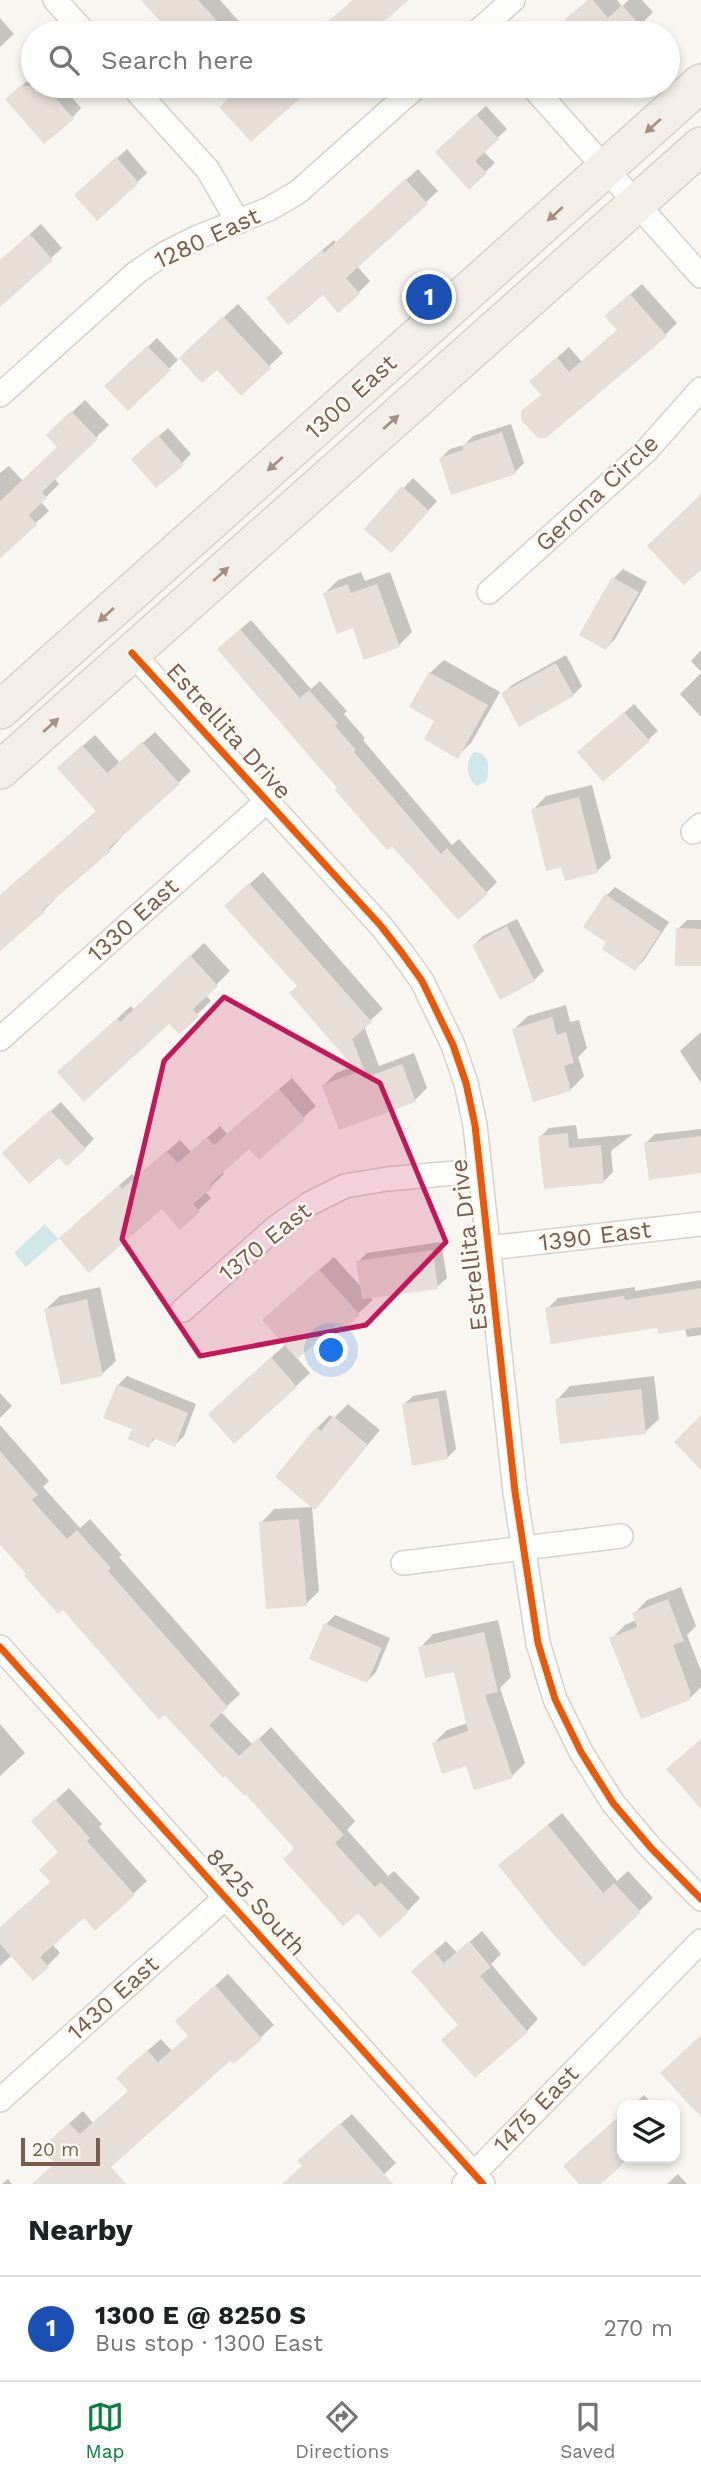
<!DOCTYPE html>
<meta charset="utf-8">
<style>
:root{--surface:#fff;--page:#f6f6f6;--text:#202124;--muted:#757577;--line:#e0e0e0;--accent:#0b8043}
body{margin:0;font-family:"Work Sans",sans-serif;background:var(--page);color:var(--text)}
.controls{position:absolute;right:21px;bottom:21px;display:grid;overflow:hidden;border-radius:14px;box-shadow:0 4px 10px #0003}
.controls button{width:63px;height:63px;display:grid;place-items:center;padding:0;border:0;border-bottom:2px solid var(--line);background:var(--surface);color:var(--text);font:35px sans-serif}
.scale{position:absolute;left:21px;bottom:18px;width:79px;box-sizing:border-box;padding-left:7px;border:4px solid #7a5c4d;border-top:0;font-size:19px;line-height:24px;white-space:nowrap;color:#7a5c4d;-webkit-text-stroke:5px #fffaf3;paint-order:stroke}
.you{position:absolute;left:332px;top:1351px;width:24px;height:24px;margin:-18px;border:5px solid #fff;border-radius:50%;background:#1a73e8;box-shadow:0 0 0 10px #1a73e833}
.badge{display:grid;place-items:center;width:46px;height:46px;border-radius:50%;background:var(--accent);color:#fff;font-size:23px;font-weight:700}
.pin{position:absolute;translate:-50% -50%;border:4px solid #fff;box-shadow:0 2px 7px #0006}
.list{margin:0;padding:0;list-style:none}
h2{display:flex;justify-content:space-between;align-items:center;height:91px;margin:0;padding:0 28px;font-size:30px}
h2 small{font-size:23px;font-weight:400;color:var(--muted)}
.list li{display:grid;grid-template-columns:46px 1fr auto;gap:21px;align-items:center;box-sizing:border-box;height:105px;padding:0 28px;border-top:2px solid var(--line)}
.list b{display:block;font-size:26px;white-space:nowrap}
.list p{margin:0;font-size:23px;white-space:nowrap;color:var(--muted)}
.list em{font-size:23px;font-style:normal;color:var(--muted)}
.icon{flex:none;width:38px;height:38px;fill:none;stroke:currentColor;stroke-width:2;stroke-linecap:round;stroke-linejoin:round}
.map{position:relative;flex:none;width:701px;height:2184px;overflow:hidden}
.search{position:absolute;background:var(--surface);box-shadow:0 4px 10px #0003;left:21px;right:21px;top:21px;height:77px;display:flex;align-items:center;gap:18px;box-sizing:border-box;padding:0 24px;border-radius:38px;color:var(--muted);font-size:26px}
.sheet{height:196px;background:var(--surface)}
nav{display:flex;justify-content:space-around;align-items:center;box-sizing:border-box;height:98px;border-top:2px solid var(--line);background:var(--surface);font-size:19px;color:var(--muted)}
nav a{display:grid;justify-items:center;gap:4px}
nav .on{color:var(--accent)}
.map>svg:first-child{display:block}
.water{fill:#d0e8ea}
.shadow{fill:#0003}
.building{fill:#e6ded7}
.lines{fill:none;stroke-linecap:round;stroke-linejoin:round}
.minor-casing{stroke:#d7d1cb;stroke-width:26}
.primary-casing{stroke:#dad1cc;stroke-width:40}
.minor{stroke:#fefefd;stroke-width:23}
.primary{stroke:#f3eee8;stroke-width:37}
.cycleway-casing{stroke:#fffaf3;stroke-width:11}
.cycleway{stroke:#e8590c;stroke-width:7}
.oneway{fill:#a48f83}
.marked{fill:#c2185b;fill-opacity:0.2;stroke:#c2185b;stroke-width:5;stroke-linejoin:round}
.labels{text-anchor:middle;stroke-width:5;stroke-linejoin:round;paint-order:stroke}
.street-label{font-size:24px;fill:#7a5c4d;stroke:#fffaf3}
</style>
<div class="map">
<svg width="701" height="2184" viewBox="0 0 701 2184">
<rect width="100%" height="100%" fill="#f9f5f0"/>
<g class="water">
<path d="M474,752C490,753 490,769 486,782L477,786C466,779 465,760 474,752Z"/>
<polygon points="45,1224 58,1239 26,1267 14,1253"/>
</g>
<g class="shadow">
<polygon points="143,0 220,0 243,26 236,33 173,33"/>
<polygon points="588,0 617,0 622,6 629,0 642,0 653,12 641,24 649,33 578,33 567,20"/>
<polygon points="0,18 14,34 0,47"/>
<polygon points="33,76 33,86 62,86 81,108 73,117 16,91"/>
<polygon points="486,106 507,129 483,151 495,163 469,187 446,143"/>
<polygon points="127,149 147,173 98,218 86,186"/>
<polygon points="418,169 438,191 357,266 370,281 358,293 323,292 279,287 334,240 336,243"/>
<polygon points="41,224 62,248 0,305 0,261"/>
<polygon points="642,284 677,323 666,334 543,394 543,370 569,347 582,362 619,330 618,305"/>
<polygon points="238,304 283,353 241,393 194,344"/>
<polygon points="157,338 178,360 128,408 107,386"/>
<polygon points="85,400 109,425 54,478 59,484 41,502 49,511 0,555 0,473 9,466 23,481 59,447 48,435"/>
<polygon points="511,424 524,463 515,472 441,458 450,449 464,445 473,436"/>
<polygon points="168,428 191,454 182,463 143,450"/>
<polygon points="413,478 437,501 400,542 366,528"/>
<polygon points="623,569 647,582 615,639 606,648 582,634 614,578"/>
<polygon points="361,572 365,581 390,572 412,632 399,645 325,593 338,580"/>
<polygon points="251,620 311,689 320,681 347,711 344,714 365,738 363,740 452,845 459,839 497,882 486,893 339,788 229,639"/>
<polygon points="701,650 701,672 691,661"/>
<polygon points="566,655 582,686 573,695 503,694 512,685"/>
<polygon points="444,660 500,692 471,743 457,756 436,720 430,673"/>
<polygon points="701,673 701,717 680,694"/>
<polygon points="634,704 658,731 603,779 589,743"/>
<polygon points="155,732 191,771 120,836 121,838 110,849 54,898 55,899 43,911 0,949 0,896 98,811 71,756 95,735 120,763"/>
<polygon points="592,785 611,858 597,871 563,865 533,810 546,796"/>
<polygon points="263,872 383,1009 364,1026 379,1066 414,1053 427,1088 415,1100 324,1085 336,1073 355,1066 299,986 238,894"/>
<polygon points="615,887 669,922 644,960 635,969 608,942 606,896"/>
<polygon points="517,919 544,971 534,980 501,997 474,945 483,936"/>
<polygon points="687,920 701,920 701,965 678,929"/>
<polygon points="204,943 230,971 206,995 211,1001 179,1032 170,1022 73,1059 131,1006 134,1010"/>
<polygon points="566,1005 570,1022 579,1020 587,1048 578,1057 584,1076 570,1090 514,1029 528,1016"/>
<polygon points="701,1032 701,1083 680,1051"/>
<polygon points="292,1078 316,1106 259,1157 250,1147 222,1171 224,1174 205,1192 211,1198 180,1227 162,1206 73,1226 132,1174 136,1178 180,1140 191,1152 220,1126 227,1134"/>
<polygon points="61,1102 94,1139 85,1148 59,1155 14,1144"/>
<polygon points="576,1125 578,1139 633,1134 611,1151 613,1172 604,1181 540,1137 549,1128"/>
<polygon points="701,1129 701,1172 646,1143 655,1134"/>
<polygon points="441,1242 447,1278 437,1287 369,1296 373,1300 343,1327 337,1321 296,1357 310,1373 296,1386 223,1401 286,1344 278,1307 334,1257 362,1288 358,1262 367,1253"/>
<polygon points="701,1280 701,1335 687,1337 685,1328 547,1309 558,1298 635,1287 635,1291"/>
<polygon points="100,1287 116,1361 102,1374 46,1309 60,1296"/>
<polygon points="127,1376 196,1404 184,1436 175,1445 157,1437 148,1446 134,1428 118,1385"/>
<polygon points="654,1376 659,1419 645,1432 557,1400 570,1386"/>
<polygon points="446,1390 456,1449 447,1458 403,1405 413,1396"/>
<polygon points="0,1393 12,1406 0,1418"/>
<polygon points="348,1404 380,1430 315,1508 317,1428 330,1415 334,1418"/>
<polygon points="0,1425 49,1481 43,1487 80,1528 90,1519 122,1555 119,1557 240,1694 221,1712 253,1745 271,1727 355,1821 347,1830 388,1876 394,1871 420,1898 408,1911 296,1848 246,1792 29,1574 0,1542"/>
<polygon points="312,1507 319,1591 306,1604 261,1523 274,1509"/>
<polygon points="681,1587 696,1626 687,1635 701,1671 701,1687 690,1698 612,1638 625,1625 636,1620 634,1614 647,1600"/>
<polygon points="335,1615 390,1638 376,1672 367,1681 326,1624"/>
<polygon points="498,1620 511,1677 500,1688 525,1763 512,1776 468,1764 434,1743 447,1730 468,1723 455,1670 420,1648 433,1634"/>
<polygon points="0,1724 25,1753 0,1776"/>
<polygon points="69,1788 102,1824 99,1827 147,1881 95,1929 84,1916 52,1944 60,1953 47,1966 12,1955 0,1966 0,1928 52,1881 60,1852 46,1809"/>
<polygon points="562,1813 617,1881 628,1871 653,1898 584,1964 500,1865"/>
<polygon points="482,1931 501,1954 491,1964 538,2019 527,2031 460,2024 425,1959 446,1941 457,1953"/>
<polygon points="228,1974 274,2025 234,2062 230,2058 90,2184 33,2184 57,2163 56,2135 83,2111 93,2123 130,2090 131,2065 161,2039 172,2051 189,2035 190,2008"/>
<polygon points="644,2095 653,2105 633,2105"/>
<polygon points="352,2114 396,2163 374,2184 283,2184 304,2166 311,2150"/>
<polygon points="622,2114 622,2158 628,2158 598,2184 582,2184 579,2152"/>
<polygon points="678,2174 687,2184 667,2184"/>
<polygon points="8,2179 12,2184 2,2184"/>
</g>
<g class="building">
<polygon points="141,0 198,0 228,33 171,33"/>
<polygon points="353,0 409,0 370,33 314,33"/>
<polygon points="588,0 593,0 608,18 622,5 647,33 576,33 564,20"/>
<polygon points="20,86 45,86 74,119 44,144 5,99"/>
<polygon points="242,86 314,86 251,142 219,107"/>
<polygon points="476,114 499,139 475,161 487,173 469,190 435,152"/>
<polygon points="116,157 139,183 97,221 74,195"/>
<polygon points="405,179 428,204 346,278 360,294 338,313 323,295 288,325 266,298 322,250 324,253"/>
<polygon points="30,234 53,260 0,307 0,260"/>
<polygon points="630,294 667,336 546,438 538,438 521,420 521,411 541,395 529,381 557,357 569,372 617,330 604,316"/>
<polygon points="223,316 271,368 241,396 217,370 202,383 179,358"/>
<polygon points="147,346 171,370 128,411 104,386"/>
<polygon points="71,411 98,439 42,492 47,498 29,515 37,525 0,558 0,501 57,447 46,435"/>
<polygon points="502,432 516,474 451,495 439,458 463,450 462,445"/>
<polygon points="158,435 184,465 156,488 131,459"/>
<polygon points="402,486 429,511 391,553 364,529"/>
<polygon points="701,494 701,570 684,585 647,546"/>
<polygon points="612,577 639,592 606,650 579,635"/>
<polygon points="348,584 351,593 377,584 400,647 364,660 353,628 337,634 323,593"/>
<polygon points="240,629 300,698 309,690 338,723 335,726 356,750 354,752 441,854 447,848 488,894 458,920 392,846 387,850 335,790 337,788 217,649"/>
<polygon points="556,663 574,696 519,727 501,693"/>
<polygon points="429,672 488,705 458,759 424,739 434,721 409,707"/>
<polygon points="624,712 650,741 603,782 577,752"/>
<polygon points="142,742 180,784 109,848 111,851 42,910 45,912 0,951 0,895 96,811 57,768 82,745 107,773"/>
<polygon points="579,797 598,873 565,881 561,867 546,871 531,809"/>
<polygon points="249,883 372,1022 352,1039 367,1077 402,1064 416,1102 339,1130 322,1085 358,1072 289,993 297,986 224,906"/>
<polygon points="605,894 661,932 635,971 602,949 606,942 583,927"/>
<polygon points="507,926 535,981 500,1000 472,945"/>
<polygon points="676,928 701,929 701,966 675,966"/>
<polygon points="190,955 218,986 193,1009 199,1016 179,1034 169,1024 84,1102 57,1072 117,1018 120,1022"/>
<polygon points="552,1017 557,1035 566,1032 574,1063 564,1066 571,1091 533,1102 512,1029"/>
<polygon points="279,1089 305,1119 259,1160 249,1149 210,1184 213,1187 193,1204 200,1212 180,1230 162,1209 89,1273 59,1238 119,1185 122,1189 166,1151 178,1163 207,1137 214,1145"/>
<polygon points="50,1110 86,1149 67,1166 59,1158 29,1184 2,1153"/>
<polygon points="568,1133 569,1148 601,1145 604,1183 544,1189 538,1136"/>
<polygon points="701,1136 701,1173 649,1180 644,1143"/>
<polygon points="433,1250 438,1289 362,1299 356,1261"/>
<polygon points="319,1269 360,1315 343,1330 337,1324 297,1359 262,1320"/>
<polygon points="701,1288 701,1327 658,1334 657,1328 551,1344 545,1308 624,1296 625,1300"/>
<polygon points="87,1299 103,1376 61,1385 44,1309"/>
<polygon points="271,1357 297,1387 234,1444 208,1414"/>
<polygon points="117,1384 188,1413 175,1447 153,1438 149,1448 128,1439 132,1429 103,1418"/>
<polygon points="641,1389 646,1434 560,1444 555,1399"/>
<polygon points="438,1398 448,1459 412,1466 402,1404"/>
<polygon points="701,1415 701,1470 674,1442"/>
<polygon points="333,1416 368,1445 315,1510 275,1477 316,1427 321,1431"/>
<polygon points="0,1451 38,1495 32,1500 67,1539 77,1530 111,1568 108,1571 228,1707 209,1725 239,1756 258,1738 344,1835 335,1843 375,1887 381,1882 409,1912 380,1938 358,1913 343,1926 283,1859 294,1848 246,1795 245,1796 225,1776 223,1778 165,1715 159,1720 63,1610 58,1614 24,1576 26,1574 0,1545"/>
<polygon points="299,1519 307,1606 266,1609 259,1522"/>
<polygon points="668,1599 684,1641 673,1645 690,1691 690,1700 641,1719 609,1638 637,1627 632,1613"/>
<polygon points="324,1623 382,1648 367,1683 309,1659"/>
<polygon points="484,1632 498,1692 485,1695 513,1778 474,1790 466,1766 442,1774 432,1743 468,1731 454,1672 425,1678 418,1647"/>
<polygon points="701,1739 701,1809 666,1769"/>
<polygon points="55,1799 90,1838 87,1841 135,1895 95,1931 84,1918 40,1957 49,1967 33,1981 0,1944 0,1927 51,1882 39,1870 58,1852 31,1821"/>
<polygon points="548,1825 603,1893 614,1883 641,1912 584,1967 553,1934 498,1865"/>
<polygon points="469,1941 491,1967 480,1976 528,2032 475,2078 441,2040 458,2025 411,1971 434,1951 444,1963"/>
<polygon points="215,1985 262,2039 234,2064 230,2061 111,2167 126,2184 32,2184 55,2163 41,2148 69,2123 80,2134 128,2091 116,2078 147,2050 158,2062 188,2036 175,2021"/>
<polygon points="701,2035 701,2117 660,2073"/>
<polygon points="622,2114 622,2165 601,2184 579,2184 563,2166"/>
<polygon points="340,2123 393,2184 282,2184 302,2166 297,2161"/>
</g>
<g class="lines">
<defs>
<g id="minor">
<polyline points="55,0 85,33"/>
<polyline points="476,33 513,0"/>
<polyline points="132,86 208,170 238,222"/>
<polyline points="532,86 701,276"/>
<polyline points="0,395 137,272 164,254 198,237 269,209 298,192 417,86"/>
<polyline points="489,592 646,451 701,389"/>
<polyline points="132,653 381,926 402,953 422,981 453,1045 466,1083 475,1125 515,1492 538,1643 555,1699 581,1752 613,1803 651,1848 701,1899"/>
<polyline points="693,832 701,825"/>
<polyline points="0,1039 267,801"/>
<polyline points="489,1248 701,1224"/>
<polyline points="183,1310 275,1228 309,1204 345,1186 387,1179 478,1171"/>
<polyline points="403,1563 621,1536"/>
<polyline points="0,1647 483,2184"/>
<polyline points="0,2100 226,1897"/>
<polyline points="464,2184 701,1941"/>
</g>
<g id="primary">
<polyline points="0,710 701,83"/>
<polyline points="0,770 701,146"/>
</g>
</defs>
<use href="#minor" class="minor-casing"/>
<use href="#primary" class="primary-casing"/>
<use href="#minor" class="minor"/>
<use href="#primary" class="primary"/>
<defs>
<g id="cycleway">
<polyline points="132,653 381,926 402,953 422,981 453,1045 466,1083 475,1125 515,1492 538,1643 555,1699 581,1752 613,1803 651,1848 701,1899"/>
<polyline points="0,1647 483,2184"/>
</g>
</defs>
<use href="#cycleway" class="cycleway-casing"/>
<use href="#cycleway" class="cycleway"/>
</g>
<defs><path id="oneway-solid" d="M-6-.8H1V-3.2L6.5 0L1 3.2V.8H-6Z" transform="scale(1.75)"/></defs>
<g class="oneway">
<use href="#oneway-solid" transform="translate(653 126) rotate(138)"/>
<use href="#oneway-solid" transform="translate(555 214) rotate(138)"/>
<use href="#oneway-solid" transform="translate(391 422) rotate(-42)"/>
<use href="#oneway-solid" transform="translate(275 464) rotate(138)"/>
<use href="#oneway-solid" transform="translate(221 574) rotate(-42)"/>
<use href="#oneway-solid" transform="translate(106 615) rotate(138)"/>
<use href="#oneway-solid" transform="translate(51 725) rotate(-42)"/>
</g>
<path class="marked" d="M224,997L380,1083L446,1242L366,1325L200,1356L122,1239L164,1061Z"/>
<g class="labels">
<g class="street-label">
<text transform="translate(207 238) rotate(-25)" y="8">1280 East</text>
<text transform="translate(351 397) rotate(-42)" y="8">1300 East</text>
<text transform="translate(597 493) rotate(-43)" y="8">Gerona Circle</text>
<text transform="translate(229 731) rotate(48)" y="8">Estrellita Drive</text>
<text transform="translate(133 920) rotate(-42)" y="8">1330 East</text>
<text transform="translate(595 1236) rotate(-7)" y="8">1390 East</text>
<text transform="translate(265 1242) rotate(-39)" y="8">1370 East</text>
<text transform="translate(469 1245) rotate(-97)" y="8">Estrellita Drive</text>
<text transform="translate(256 1902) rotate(48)" y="8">8425 South</text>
<text transform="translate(113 1998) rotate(-42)" y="8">1430 East</text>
<text transform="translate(536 2109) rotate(-46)" y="8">1475 East</text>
</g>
</g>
</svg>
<div class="controls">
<button><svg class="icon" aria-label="layers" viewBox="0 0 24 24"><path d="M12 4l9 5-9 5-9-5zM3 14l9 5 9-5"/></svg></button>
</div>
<div class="scale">20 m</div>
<div class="you"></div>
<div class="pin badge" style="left:429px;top:297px;background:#1a4fb4">1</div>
<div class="search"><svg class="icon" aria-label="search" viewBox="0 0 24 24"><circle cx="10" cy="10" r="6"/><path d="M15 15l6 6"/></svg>Search here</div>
</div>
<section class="sheet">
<h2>Nearby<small></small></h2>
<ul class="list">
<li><span class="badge" style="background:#1a4fb4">1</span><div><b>1300 E @ 8250 S</b><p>Bus stop · 1300 East</p></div><em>270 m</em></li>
</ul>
</section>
<nav>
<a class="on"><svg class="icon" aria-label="map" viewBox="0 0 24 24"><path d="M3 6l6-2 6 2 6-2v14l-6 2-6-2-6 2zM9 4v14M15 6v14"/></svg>Map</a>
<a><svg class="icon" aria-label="directions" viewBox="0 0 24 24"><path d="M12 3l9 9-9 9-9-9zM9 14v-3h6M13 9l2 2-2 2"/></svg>Directions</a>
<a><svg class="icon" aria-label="saved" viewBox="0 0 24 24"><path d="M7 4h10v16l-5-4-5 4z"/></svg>Saved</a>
</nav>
